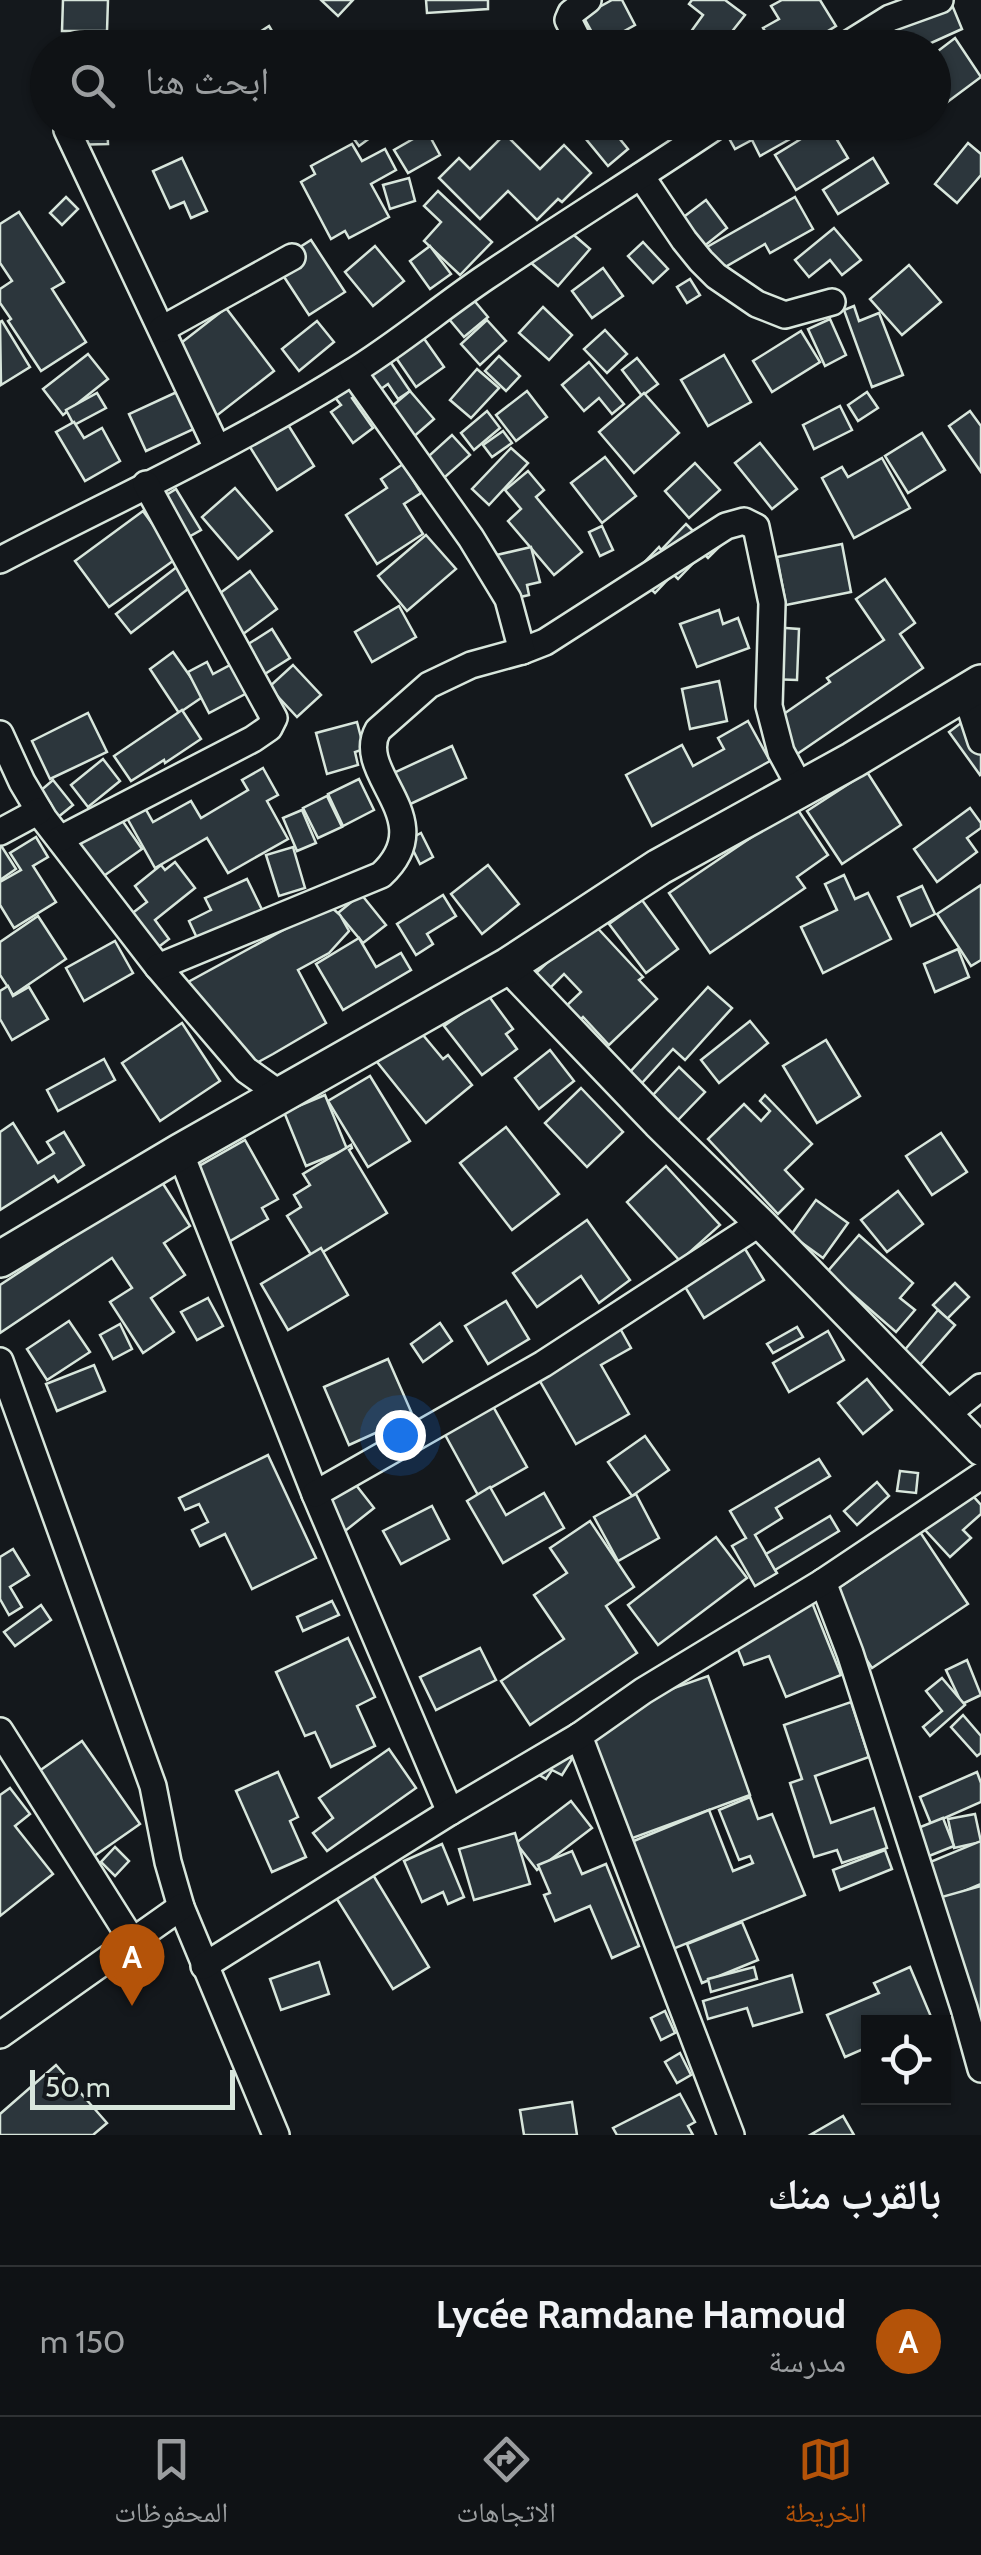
<!DOCTYPE html>
<html lang="ar">
<meta charset="utf-8">
<style>
:root{--surface:#0f1215;--page:#181b1e;--text:#f1f3f6;--muted:#9b9ea0;--line:#2f3234;--accent:#b45309}
body{margin:0;font-family:Cabin,"Noto Naskh Arabic",sans-serif;background:var(--page);color:var(--text);direction:rtl}
.controls{position:absolute;right:30px;bottom:30px;display:grid;overflow:hidden;border-radius:0px;box-shadow:0 2px 8px #0004}
.controls button{width:90px;height:90px;display:grid;place-items:center;padding:0;border:0;border-bottom:2px solid var(--line);background:var(--surface);color:var(--text);font:50px sans-serif}
.scale{position:absolute;left:30px;bottom:25px;width:205px;box-sizing:border-box;padding-left:10px;border:5px solid #d8e6dc;border-top:0;font-size:28px;line-height:35px;white-space:nowrap;color:#d8e6dc;-webkit-text-stroke:8px #14181c;paint-order:stroke}
.you{position:absolute;left:400px;top:1435px;width:35px;height:35px;margin:-25px;border:8px solid #fff;border-radius:50%;background:#1a73e8;box-shadow:0 0 0 15px #1a73e833}
.badge{display:grid;place-items:center;width:65px;height:65px;border-radius:50%;background:var(--accent);color:#fff;font-size:32px;font-weight:700}
.pin{position:absolute;translate:-50% -82px;filter:drop-shadow(0 2px 5px #0008)}
.pin::after{content:'';position:absolute;top:52px;width:35px;height:30px;background:inherit;clip-path:polygon(0 0,100% 0,50% 100%)}
.list{margin:0;padding:0;list-style:none}
h2{display:flex;justify-content:space-between;align-items:center;height:130px;margin:0;padding:0 40px;font-size:42px}
h2 small{font-size:32px;font-weight:400;color:var(--muted)}
.list li{display:grid;grid-template-columns:65px 1fr auto;gap:30px;align-items:center;box-sizing:border-box;height:150px;padding:0 40px;border-top:2px solid var(--line)}
.list b{display:block;font-size:38px;white-space:nowrap}
.list p{margin:0;font-size:32px;white-space:nowrap;color:var(--muted)}
.list em{font-size:32px;font-style:normal;color:var(--muted)}
.icon{flex:none;width:55px;height:55px;fill:none;stroke:currentColor;stroke-width:2;stroke-linecap:round;stroke-linejoin:round}
.map{position:relative;flex:none;width:981px;height:2135px;overflow:hidden;direction:ltr}
.search{position:absolute;background:var(--surface);box-shadow:0 2px 8px #0004;left:30px;right:30px;top:30px;height:110px;display:flex;align-items:center;gap:25px;box-sizing:border-box;padding:0 35px;border-radius:55px;color:var(--muted);font-size:38px}
.sheet{height:280px;background:var(--surface)}
nav{display:flex;justify-content:space-around;align-items:center;box-sizing:border-box;height:140px;border-top:2px solid var(--line);background:var(--surface);font-size:28px;color:var(--muted)}
nav a{display:grid;justify-items:center;gap:5px}
nav .on{color:var(--accent)}
.map>svg:first-child{display:block}
.building{fill:#2c363c;stroke:#d8e6dc;stroke-width:2.5}
.lines{fill:none;stroke-linecap:round;stroke-linejoin:round}
.minor-casing{stroke:#d8e6dc;stroke-width:30}
.tertiary-casing{stroke:#d8e6dc;stroke-width:35}
.secondary-casing{stroke:#d8e6dc;stroke-width:40}
.minor{stroke:#14181c;stroke-width:25}
.tertiary{stroke:#14181c;stroke-width:30}
.secondary{stroke:#14181c;stroke-width:35}
</style>
<div class="map">
<svg width="981" height="2135" viewBox="0 0 981 2135">
<rect width="100%" height="100%" fill="#14181c"/>
<g class="building">
<polygon points="63,0 108,0 107,31 62,31"/>
<polygon points="321,0 353,0 338,16"/>
<polygon points="426,0 488,0 488,9 427,13"/>
<polygon points="612,0 622,0 635,25 599,45 583,16"/>
<polygon points="692,0 725,0 745,15 719,48 710,48 690,33 703,15 689,4"/>
<polygon points="782,0 820,0 836,26 800,48 775,48 763,28 779,19 771,6"/>
<polygon points="950,0 962,29 920,48 880,48 871,27"/>
<polygon points="269,26 282,48 235,48"/>
<polygon points="955,38 981,77 938,109 934,103 934,54"/>
<polygon points="67,122 107,122 108,144 68,145"/>
<polygon points="342,122 379,122 370,129 374,135 359,146"/>
<polygon points="593,122 606,122 628,149 608,166 581,133"/>
<polygon points="720,122 814,122 815,125 760,156 752,140 735,149"/>
<polygon points="827,123 848,158 796,190 775,155"/>
<polygon points="427,131 440,155 408,173 394,150"/>
<polygon points="505,134 540,169 564,145 591,173 562,202 558,199 537,220 508,191 480,219 439,178 459,158 470,169"/>
<polygon points="968,143 981,154 981,175 957,203 935,184"/>
<polygon points="352,144 362,161 385,149 396,170 371,184 389,217 349,238 345,231 331,239 301,182 315,174 311,166"/>
<polygon points="182,158 207,211 191,218 184,202 170,208 153,171"/>
<polygon points="873,158 888,183 838,214 823,190"/>
<polygon points="409,178 415,201 390,209 383,185"/>
<polygon points="438,191 492,242 460,275 424,241 441,222 424,206"/>
<polygon points="66,197 78,209 62,225 50,213"/>
<polygon points="795,197 813,229 770,253 765,244 720,270 707,247"/>
<polygon points="706,200 727,228 698,251 677,222"/>
<polygon points="19,212 64,282 52,289 86,342 41,371 8,321 11,319 0,303 0,289 12,281 0,263 0,224"/>
<polygon points="560,223 590,249 558,286 529,261"/>
<polygon points="834,228 861,260 842,275 830,260 809,277 795,260"/>
<polygon points="311,240 345,292 309,315 275,263"/>
<polygon points="643,242 668,269 653,283 628,256"/>
<polygon points="375,246 404,281 373,306 345,272"/>
<polygon points="430,246 451,274 430,289 410,261"/>
<polygon points="909,265 941,302 902,335 870,299"/>
<polygon points="603,268 623,296 592,318 572,291"/>
<polygon points="690,279 700,295 687,303 677,287"/>
<polygon points="467,292 488,317 464,337 443,312"/>
<polygon points="854,306 859,321 879,313 903,375 872,387 844,310"/>
<polygon points="543,307 572,335 549,360 519,333"/>
<polygon points="226,308 274,371 211,420 163,357"/>
<polygon points="830,319 846,355 825,366 808,329"/>
<polygon points="487,320 506,341 480,365 461,344"/>
<polygon points="2,321 30,367 1,385 0,322"/>
<polygon points="317,321 334,342 299,371 282,349"/>
<polygon points="418,330 444,367 416,387 390,349"/>
<polygon points="605,330 627,354 607,373 584,349"/>
<polygon points="801,331 820,362 772,392 753,361"/>
<polygon points="381,348 410,391 398,399 388,384 374,394 355,365"/>
<polygon points="88,354 108,379 63,415 43,389"/>
<polygon points="724,355 751,402 708,426 681,380"/>
<polygon points="499,356 520,376 506,391 485,371"/>
<polygon points="637,358 658,384 642,396 622,370"/>
<polygon points="589,362 624,404 612,414 599,398 584,411 562,385"/>
<polygon points="477,369 499,388 471,418 450,400"/>
<polygon points="347,377 358,394 352,398 373,428 353,443 331,412 341,405 329,390"/>
<polygon points="179,391 196,428 146,451 129,414"/>
<polygon points="410,391 434,419 403,446 378,418"/>
<polygon points="527,391 547,417 516,441 496,415"/>
<polygon points="867,392 878,408 858,421 848,405"/>
<polygon points="97,393 106,408 74,425 66,410"/>
<polygon points="644,393 679,433 634,473 599,432"/>
<polygon points="840,406 852,430 814,449 803,425"/>
<polygon points="487,411 500,428 474,450 461,433"/>
<polygon points="970,411 981,426 981,472 949,426"/>
<polygon points="285,420 314,466 277,490 248,444"/>
<polygon points="74,422 84,438 102,428 120,461 85,481 56,432"/>
<polygon points="503,431 512,443 492,457 483,445"/>
<polygon points="922,433 945,470 908,493 885,456"/>
<polygon points="452,435 470,455 437,484 420,464"/>
<polygon points="760,443 797,489 772,509 735,463"/>
<polygon points="511,448 528,463 489,505 472,489"/>
<polygon points="605,457 636,496 602,523 571,483"/>
<polygon points="882,458 910,508 854,538 822,478 842,467 848,477"/>
<polygon points="695,463 720,490 689,518 665,491"/>
<polygon points="403,464 421,493 404,504 423,534 377,564 346,515 387,488 381,479"/>
<polygon points="528,471 544,490 536,497 582,552 554,575 508,521 521,509 505,490"/>
<polygon points="235,488 272,531 238,559 202,517"/>
<polygon points="176,489 201,530 176,544 152,504"/>
<polygon points="143,511 177,558 109,607 75,561"/>
<polygon points="686,524 698,536 728,538 708,558 703,553 678,579 673,574 655,593 634,573 659,547 661,550"/>
<polygon points="602,526 613,550 600,556 589,532"/>
<polygon points="426,535 456,569 407,611 378,576"/>
<polygon points="842,544 851,592 786,605 777,557"/>
<polygon points="531,547 540,582 527,585 529,595 499,602 488,557"/>
<polygon points="182,563 197,582 131,633 116,614"/>
<polygon points="250,571 277,609 235,640 208,602"/>
<polygon points="885,579 915,623 900,634 923,668 784,763 762,729 830,682 827,678 884,640 856,599"/>
<polygon points="399,606 416,637 372,662 355,632"/>
<polygon points="719,610 723,624 738,618 749,648 697,667 680,624"/>
<polygon points="771,627 799,629 797,680 769,679"/>
<polygon points="272,629 290,658 260,677 242,648"/>
<polygon points="173,652 204,696 179,713 150,669"/>
<polygon points="207,662 213,674 234,663 249,692 209,713 188,672"/>
<polygon points="293,665 321,695 297,717 269,687"/>
<polygon points="719,681 727,721 690,729 682,689"/>
<polygon points="981,708 981,774 980,775 949,732"/>
<polygon points="182,710 201,739 165,763 164,760 131,781 114,756"/>
<polygon points="88,713 107,752 50,779 32,741"/>
<polygon points="748,721 770,761 652,826 626,775 682,745 693,766 724,749 718,738"/>
<polygon points="357,722 364,749 355,752 358,765 327,774 316,733"/>
<polygon points="452,746 466,778 404,807 389,775"/>
<polygon points="103,759 120,781 88,807 71,785"/>
<polygon points="263,768 278,795 267,801 288,839 228,873 207,838 155,868 127,818 145,808 153,822 191,801 201,818 248,790 242,780"/>
<polygon points="867,772 901,825 842,864 807,811"/>
<polygon points="359,779 374,810 343,826 328,794"/>
<polygon points="53,780 73,805 52,822 32,798"/>
<polygon points="327,796 342,827 318,838 303,808"/>
<polygon points="796,807 828,855 797,877 805,888 710,953 669,893"/>
<polygon points="970,808 981,823 981,828 967,838 977,852 937,882 914,849"/>
<polygon points="302,810 316,843 297,851 283,818"/>
<polygon points="119,816 142,849 88,887 65,854"/>
<polygon points="421,833 433,857 420,864 408,840"/>
<polygon points="36,837 48,857 33,866 56,902 14,928 0,905 0,882 21,870 10,853"/>
<polygon points="0,844 16,869 0,880"/>
<polygon points="293,847 305,888 279,896 266,855"/>
<polygon points="175,862 195,888 155,920 169,939 148,955 122,921 147,902 135,886 161,865 165,870"/>
<polygon points="488,865 519,904 482,934 451,894"/>
<polygon points="844,875 855,899 868,893 891,939 823,973 801,927 837,910 825,884"/>
<polygon points="247,879 269,924 205,955 189,921 211,910 205,898"/>
<polygon points="981,885 981,960 971,966 937,914"/>
<polygon points="922,886 935,914 911,926 898,897"/>
<polygon points="361,894 386,925 363,943 338,913"/>
<polygon points="443,895 456,916 427,934 433,944 416,955 397,924"/>
<polygon points="642,900 678,949 646,973 609,924"/>
<polygon points="329,905 340,915 349,931 329,953 298,970 326,1023 273,1054 251,1066 168,993"/>
<polygon points="38,916 66,959 13,995 0,975 0,942"/>
<polygon points="591,921 643,977 639,980 657,999 609,1045 583,1017 577,1023 563,1009 581,992 564,974 549,989 535,974"/>
<polygon points="359,938 376,967 401,953 411,970 343,1010 316,964"/>
<polygon points="115,941 133,973 84,1001 66,968"/>
<polygon points="958,949 969,977 935,992 924,964"/>
<polygon points="8,986 13,996 29,987 48,1019 12,1040 0,1019 0,991"/>
<polygon points="708,987 732,1008 685,1060 673,1049 642,1083 630,1072"/>
<polygon points="488,995 513,1029 506,1034 517,1049 482,1075 444,1026"/>
<polygon points="750,1021 768,1043 719,1083 701,1060"/>
<polygon points="182,1023 220,1081 160,1121 122,1063"/>
<polygon points="418,1029 443,1059 448,1055 472,1085 426,1123 377,1062"/>
<polygon points="826,1040 860,1096 817,1123 783,1066"/>
<polygon points="550,1050 574,1081 539,1109 515,1078"/>
<polygon points="104,1059 115,1080 58,1111 47,1090"/>
<polygon points="679,1067 705,1092 678,1120 653,1095"/>
<polygon points="370,1076 410,1141 368,1167 328,1101"/>
<polygon points="581,1088 623,1132 587,1167 545,1123"/>
<polygon points="325,1095 347,1149 306,1166 284,1112"/>
<polygon points="765,1095 812,1144 785,1170 803,1189 778,1214 708,1139 744,1104 761,1121 770,1111 760,1101"/>
<polygon points="13,1123 38,1163 54,1153 47,1142 64,1132 84,1165 58,1182 54,1176 0,1210 0,1132"/>
<polygon points="506,1127 559,1194 512,1230 460,1163"/>
<polygon points="941,1133 967,1172 932,1195 906,1156"/>
<polygon points="245,1140 278,1199 262,1208 268,1219 218,1248 178,1178"/>
<polygon points="351,1145 352,1148 349,1150 387,1213 313,1258 287,1216 301,1207 294,1195 310,1185 303,1174"/>
<polygon points="666,1166 720,1225 680,1261 627,1202"/>
<polygon points="160,1179 190,1226 164,1243 185,1275 151,1298 174,1332 143,1353 110,1302 132,1288 112,1258 0,1333 0,1285"/>
<polygon points="898,1191 923,1224 887,1252 861,1220"/>
<polygon points="816,1200 848,1223 823,1258 791,1235"/>
<polygon points="587,1220 630,1280 599,1303 581,1276 537,1307 513,1273"/>
<polygon points="859,1235 913,1283 900,1298 915,1310 896,1332 827,1272"/>
<polygon points="739,1239 764,1280 704,1318 679,1277"/>
<polygon points="321,1248 348,1295 288,1330 261,1284"/>
<polygon points="955,1283 969,1297 947,1319 933,1305"/>
<polygon points="208,1298 223,1326 197,1340 181,1312"/>
<polygon points="506,1301 529,1339 488,1364 465,1326"/>
<polygon points="938,1310 955,1325 919,1366 903,1352"/>
<polygon points="612,1314 631,1348 601,1365 629,1414 576,1444 537,1376"/>
<polygon points="69,1321 90,1352 47,1380 27,1349"/>
<polygon points="440,1323 452,1341 423,1362 411,1344"/>
<polygon points="120,1324 132,1349 113,1359 100,1335"/>
<polygon points="797,1327 803,1337 773,1353 767,1344"/>
<polygon points="828,1331 844,1360 789,1392 773,1363"/>
<polygon points="388,1359 413,1416 349,1445 324,1387"/>
<polygon points="94,1365 105,1391 57,1411 46,1384"/>
<polygon points="867,1379 892,1410 863,1434 838,1403"/>
<polygon points="485,1392 527,1467 478,1495 437,1420"/>
<polygon points="645,1436 669,1470 632,1496 608,1462"/>
<polygon points="268,1455 316,1558 252,1589 225,1534 200,1546 192,1530 208,1522 199,1504 185,1510 179,1498"/>
<polygon points="819,1459 830,1476 776,1508 782,1518 755,1535 777,1573 755,1586 732,1546 746,1538 730,1511"/>
<polygon points="345,1471 374,1508 340,1535 311,1497"/>
<polygon points="900,1471 918,1473 916,1493 897,1491"/>
<polygon points="956,1477 981,1505 981,1514 963,1530 971,1538 950,1557 913,1517"/>
<polygon points="877,1482 889,1496 857,1525 844,1511"/>
<polygon points="490,1487 506,1515 544,1493 564,1528 503,1563 467,1501"/>
<polygon points="636,1494 659,1538 618,1561 594,1517"/>
<polygon points="432,1506 449,1539 401,1564 383,1531"/>
<polygon points="830,1516 839,1531 775,1570 766,1554"/>
<polygon points="912,1520 968,1604 872,1668 825,1597 880,1560 871,1548"/>
<polygon points="590,1521 634,1587 606,1606 637,1653 530,1725 501,1681 564,1639 534,1595 567,1573 550,1548"/>
<polygon points="716,1537 747,1578 658,1645 628,1605"/>
<polygon points="13,1549 29,1575 10,1587 22,1607 9,1615 0,1599 0,1557"/>
<polygon points="809,1595 841,1675 786,1697 769,1656 744,1665 729,1627"/>
<polygon points="332,1601 339,1615 303,1631 297,1617"/>
<polygon points="41,1605 51,1620 15,1646 4,1632"/>
<polygon points="348,1638 375,1697 357,1706 375,1746 331,1767 315,1732 305,1736 276,1672"/>
<polygon points="480,1648 496,1680 436,1710 420,1677"/>
<polygon points="967,1660 981,1695 962,1704 946,1670"/>
<polygon points="708,1676 750,1795 630,1839 586,1719"/>
<polygon points="942,1678 965,1705 930,1736 923,1727 942,1711 926,1691"/>
<polygon points="851,1702 869,1757 815,1776 831,1823 874,1808 887,1848 842,1863 837,1850 814,1857 790,1783 802,1779 784,1725"/>
<polygon points="963,1715 981,1736 981,1753 977,1756 951,1727"/>
<polygon points="82,1741 140,1824 90,1859 32,1776"/>
<polygon points="552,1746 572,1759 562,1775 552,1770 546,1779 536,1773"/>
<polygon points="389,1749 416,1788 327,1851 313,1833 333,1818 319,1798"/>
<polygon points="278,1772 298,1817 290,1821 306,1857 272,1872 236,1791"/>
<polygon points="977,1772 981,1783 981,1802 931,1824 920,1797"/>
<polygon points="10,1788 30,1814 15,1826 53,1874 0,1916 0,1795"/>
<polygon points="750,1797 758,1819 772,1814 805,1895 673,1949 624,1845 709,1810 733,1871 753,1863 750,1856 739,1860 719,1810"/>
<polygon points="571,1801 592,1828 537,1870 516,1843"/>
<polygon points="975,1814 981,1842 954,1848 948,1819"/>
<polygon points="943,1818 954,1846 919,1860 908,1832"/>
<polygon points="515,1833 530,1884 474,1900 459,1849"/>
<polygon points="981,1841 981,1884 927,1907 911,1870"/>
<polygon points="442,1844 464,1897 448,1904 443,1892 422,1902 404,1861"/>
<polygon points="115,1847 129,1861 115,1876 101,1862"/>
<polygon points="885,1850 892,1869 840,1890 833,1870"/>
<polygon points="572,1851 582,1874 606,1864 639,1946 612,1958 590,1906 555,1921 544,1895 550,1893 538,1865"/>
<polygon points="364,1860 429,1967 393,1989 327,1883"/>
<polygon points="981,1886 981,2012 968,2015 938,1898"/>
<polygon points="742,1922 758,1960 702,1983 687,1944"/>
<polygon points="319,1962 329,1994 281,2010 270,1979"/>
<polygon points="754,1967 757,1979 711,1992 708,1979"/>
<polygon points="910,1967 932,2019 925,2022 868,2022 868,2047 845,2057 827,2015 879,1993 874,1983"/>
<polygon points="792,1975 802,2012 753,2026 747,2008 708,2019 703,2001"/>
<polygon points="665,2011 675,2033 661,2040 651,2018"/>
<polygon points="680,2053 691,2075 677,2083 665,2062"/>
<polygon points="56,2065 107,2123 93,2135 0,2135 0,2114"/>
<polygon points="680,2094 695,2122 688,2126 693,2135 617,2135 613,2128"/>
<polygon points="572,2102 577,2135 524,2135 520,2110"/>
<polygon points="843,2116 854,2135 810,2135"/>
</g>
<g class="lines">
<defs>
<g id="minor">
<polyline points="581,46 568,20 571,13 588,0"/>
<polyline points="842,48 890,18 940,0"/>
<polyline points="67,130 217,448"/>
<polyline points="641,176 684,240 701,261 716,276 757,304 785,315 832,302"/>
<polyline points="162,329 292,257"/>
<path d="M0,560C117,499 238,444 349,374C397,345 440,308 486,277C564,224 644,175 722,122"/>
<polyline points="522,651 545,642 726,526 744,521 756,527 772,603 769,706 781,752 801,789"/>
<polyline points="965,692 981,741"/>
<polyline points="0,734 22,782 44,819 158,967 246,1070 281,1095"/>
<polyline points="0,832 39,811"/>
<polyline points="60,839 253,739 269,728 274,718 146,484"/>
<path d="M158,967L381,875C442,819 353,774 378,730L429,685L471,665L522,651L508,599L471,538L353,372"/>
<polyline points="180,1152 315,1494 450,1812"/>
<polyline points="0,1361 153,1786 168,1862 181,1907 276,2135"/>
<polyline points="946,1415 981,1387"/>
<polyline points="315,1494 543,1364 760,1223"/>
<polyline points="823,1582 850,1653 964,2008 981,2069"/>
<polyline points="0,1731 133,1942"/>
<polyline points="579,1736 731,2135"/>
<polyline points="204,1966 450,1812 579,1736 643,1691 823,1582 981,1476"/>
<polyline points="0,2035 181,1907"/>
</g>
<polyline id="tertiary" points="508,966 658,1123 760,1223 981,1450"/>
<polyline id="secondary" points="0,1259 180,1152 508,966 659,867 853,760 981,683"/>
</defs>
<use href="#minor" class="minor-casing"/>
<use href="#tertiary" class="tertiary-casing"/>
<use href="#secondary" class="secondary-casing"/>
<use href="#minor" class="minor"/>
<use href="#tertiary" class="tertiary"/>
<use href="#secondary" class="secondary"/>
</g>
</svg>
<div class="controls">
<button><svg class="icon" aria-label="locate" viewBox="0 0 24 24"><circle cx="12" cy="12" r="6"/><path d="M12 2v4M12 18v4M2 12h4M18 12h4"/></svg></button>
</div>
<div class="scale">50 m</div>
<div class="you"></div>
<div class="pin badge" style="left:132px;top:2006px">A</div>
<div class="search"><svg class="icon" aria-label="search" viewBox="0 0 24 24"><circle cx="10" cy="10" r="6"/><path d="M15 15l6 6"/></svg>ابحث هنا</div>
</div>
<section class="sheet">
<h2>بالقرب منك<small></small></h2>
<ul class="list">
<li><span class="badge">A</span><div><b>Lycée Ramdane Hamoud</b><p>مدرسة</p></div><em>150 m</em></li>
</ul>
</section>
<nav>
<a class="on"><svg class="icon" aria-label="map" viewBox="0 0 24 24"><path d="M3 6l6-2 6 2 6-2v14l-6 2-6-2-6 2zM9 4v14M15 6v14"/></svg>الخريطة</a>
<a><svg class="icon" aria-label="directions" viewBox="0 0 24 24"><path d="M12 3l9 9-9 9-9-9zM9 14v-3h6M13 9l2 2-2 2"/></svg>الاتجاهات</a>
<a><svg class="icon" aria-label="saved" viewBox="0 0 24 24"><path d="M7 4h10v16l-5-4-5 4z"/></svg>المحفوظات</a>
</nav>
